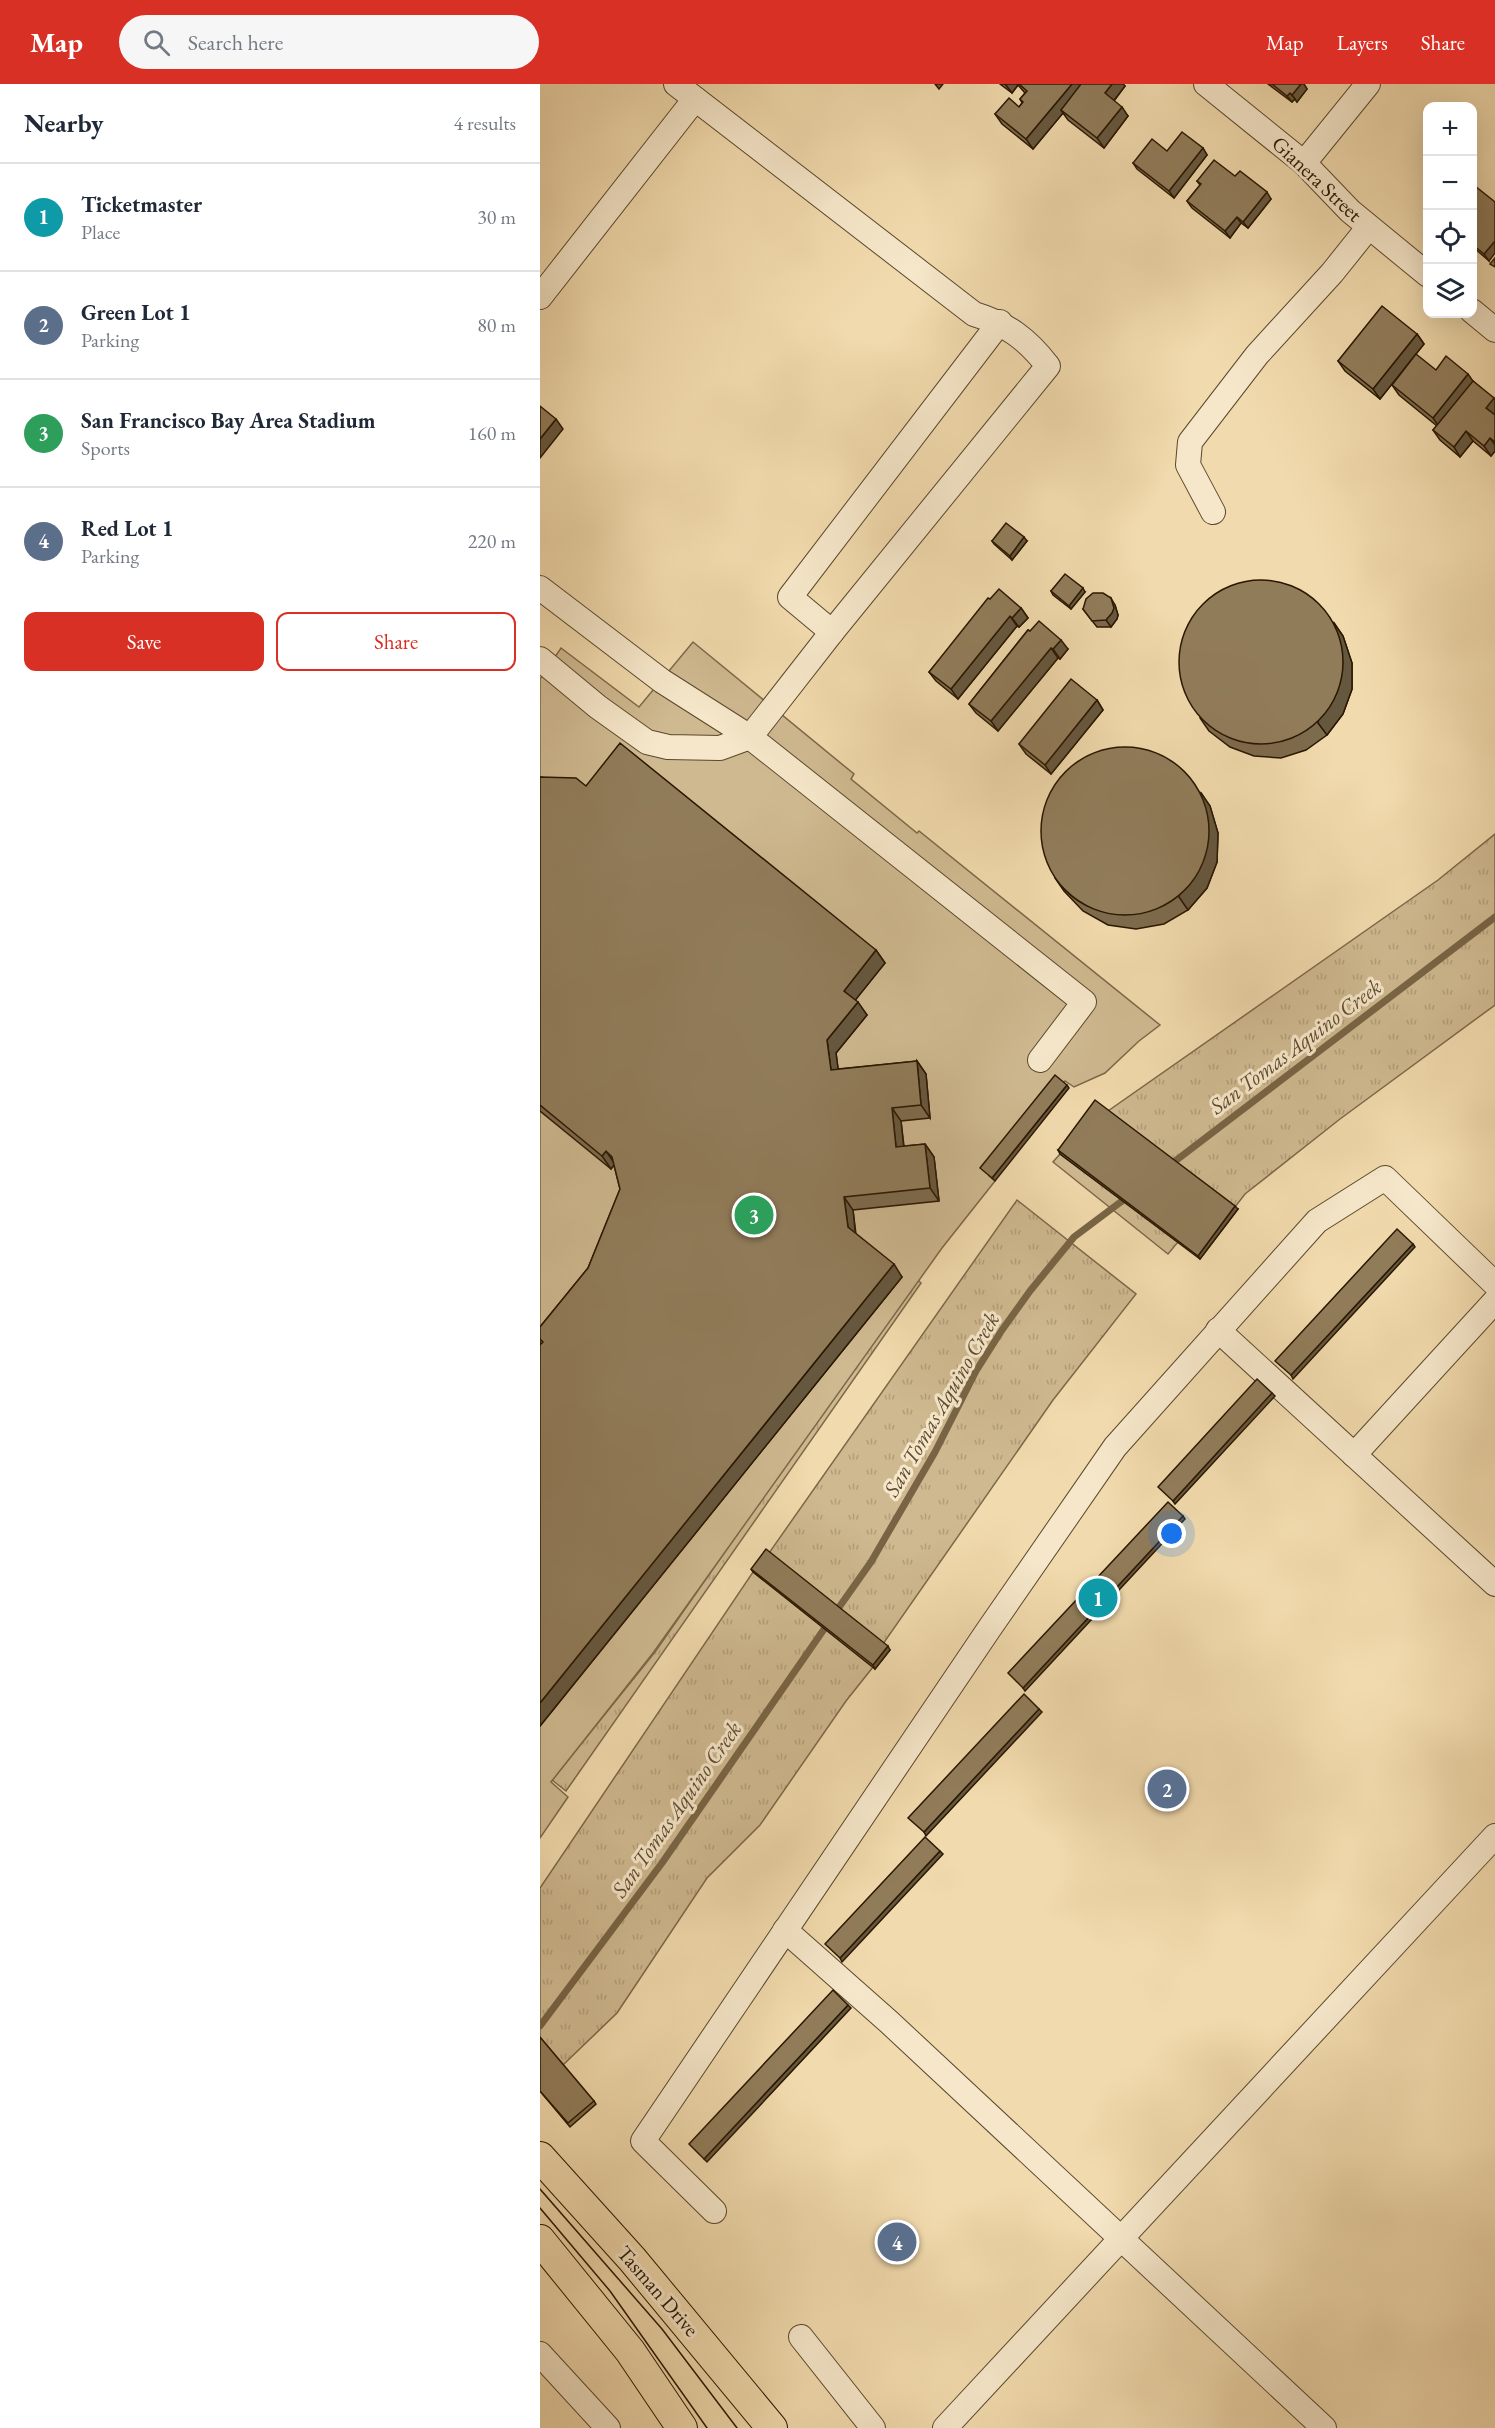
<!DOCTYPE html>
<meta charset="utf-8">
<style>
:root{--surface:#fff;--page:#f6f6f7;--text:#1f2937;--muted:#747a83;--line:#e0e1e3;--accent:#d93025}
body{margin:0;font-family:"EB Garamond",serif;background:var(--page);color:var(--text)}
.controls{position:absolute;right:18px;top:18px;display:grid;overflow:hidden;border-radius:12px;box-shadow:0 6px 24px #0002}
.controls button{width:54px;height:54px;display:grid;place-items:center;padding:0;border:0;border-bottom:2px solid var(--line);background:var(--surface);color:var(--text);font:30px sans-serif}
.you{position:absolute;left:632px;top:1450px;width:21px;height:21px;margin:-15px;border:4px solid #fff;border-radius:50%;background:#1a73e8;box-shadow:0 0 0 9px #1a73e833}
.badge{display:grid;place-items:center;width:39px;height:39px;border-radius:50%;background:var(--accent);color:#fff;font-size:20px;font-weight:700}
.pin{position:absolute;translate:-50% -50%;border:3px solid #fff;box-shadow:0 2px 6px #0006}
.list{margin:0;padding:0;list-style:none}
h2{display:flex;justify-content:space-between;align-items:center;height:78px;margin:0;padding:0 24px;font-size:26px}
h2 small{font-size:20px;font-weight:400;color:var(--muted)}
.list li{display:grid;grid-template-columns:39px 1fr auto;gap:18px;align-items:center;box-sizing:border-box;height:108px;padding:0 24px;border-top:2px solid var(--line)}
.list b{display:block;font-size:22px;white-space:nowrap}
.list p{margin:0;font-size:20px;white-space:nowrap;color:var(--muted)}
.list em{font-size:20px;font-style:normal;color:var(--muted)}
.actions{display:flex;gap:12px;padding:18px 24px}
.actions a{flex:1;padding:14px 0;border:2px solid var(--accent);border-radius:12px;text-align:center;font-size:21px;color:var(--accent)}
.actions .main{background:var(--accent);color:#fff}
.icon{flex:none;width:33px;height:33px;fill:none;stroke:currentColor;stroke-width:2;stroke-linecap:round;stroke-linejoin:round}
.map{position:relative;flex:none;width:955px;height:2344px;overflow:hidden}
header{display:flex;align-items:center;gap:36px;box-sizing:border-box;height:84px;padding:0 30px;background:var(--accent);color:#fff}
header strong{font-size:28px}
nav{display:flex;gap:33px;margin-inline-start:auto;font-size:21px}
.search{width:420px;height:54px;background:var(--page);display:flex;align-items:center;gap:15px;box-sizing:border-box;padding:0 21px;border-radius:33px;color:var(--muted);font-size:22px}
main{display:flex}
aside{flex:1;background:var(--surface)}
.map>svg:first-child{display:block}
.grass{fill:url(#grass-tufts);stroke:#7c6848;stroke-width:1.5}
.pitch{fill:#cfb990;stroke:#7c6848;stroke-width:1.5}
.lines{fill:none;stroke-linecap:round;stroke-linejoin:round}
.stream{stroke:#786445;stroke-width:7}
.minor-casing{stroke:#5b482c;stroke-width:26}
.major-casing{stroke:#291701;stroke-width:32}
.minor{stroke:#f6e7ca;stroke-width:24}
.major{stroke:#f1daad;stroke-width:30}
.tram{stroke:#291701;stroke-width:1.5}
.wall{fill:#7d6b4d;stroke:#291701;stroke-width:1.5}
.shaded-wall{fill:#66573f;stroke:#291701;stroke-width:1.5}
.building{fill:#917c5a;stroke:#291701;stroke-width:1.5}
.labels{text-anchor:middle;stroke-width:6;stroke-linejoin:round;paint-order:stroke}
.street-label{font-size:21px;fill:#291701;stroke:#f6e7ca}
.water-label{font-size:22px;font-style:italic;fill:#5e4b2f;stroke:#f6e7ca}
</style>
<header>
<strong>Map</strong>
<div class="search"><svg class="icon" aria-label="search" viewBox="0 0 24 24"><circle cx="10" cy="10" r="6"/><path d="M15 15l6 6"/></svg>Search here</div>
<nav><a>Map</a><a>Layers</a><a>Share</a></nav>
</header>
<main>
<aside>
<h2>Nearby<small>4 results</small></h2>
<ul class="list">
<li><span class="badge" style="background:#0f9aa8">1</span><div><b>Ticketmaster</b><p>Place</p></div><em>30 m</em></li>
<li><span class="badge" style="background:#5c6f8a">2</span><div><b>Green Lot 1</b><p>Parking</p></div><em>80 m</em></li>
<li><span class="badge" style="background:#2e9e5b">3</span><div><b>San Francisco Bay Area Stadium</b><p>Sports</p></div><em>160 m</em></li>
<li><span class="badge" style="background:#5c6f8a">4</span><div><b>Red Lot 1</b><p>Parking</p></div><em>220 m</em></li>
</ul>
<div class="actions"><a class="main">Save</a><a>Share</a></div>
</aside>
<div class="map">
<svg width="955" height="2344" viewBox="0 0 955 2344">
<defs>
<pattern id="grass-tufts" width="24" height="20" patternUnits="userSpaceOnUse" patternTransform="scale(1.5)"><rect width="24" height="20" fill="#cfb990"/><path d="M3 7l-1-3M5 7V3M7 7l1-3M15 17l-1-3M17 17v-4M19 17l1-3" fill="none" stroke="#b29e7a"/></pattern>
</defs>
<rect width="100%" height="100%" fill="#f1daad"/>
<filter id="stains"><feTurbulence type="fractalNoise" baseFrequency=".00333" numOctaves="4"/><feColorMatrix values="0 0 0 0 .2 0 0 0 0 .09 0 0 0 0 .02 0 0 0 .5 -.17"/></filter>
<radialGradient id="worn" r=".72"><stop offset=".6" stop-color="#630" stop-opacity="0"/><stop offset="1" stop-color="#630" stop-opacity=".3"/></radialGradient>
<g class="grass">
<polygon points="955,750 955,921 800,1035 705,1110 695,1123 568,1027 898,796"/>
<polygon points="520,1070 638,1158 628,1170 513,1078"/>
<polygon points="477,1116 596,1210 513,1316 343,1560 229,1469"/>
<polygon points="376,1194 381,1199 26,1707 12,1696 115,1568"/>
<polygon points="213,1488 333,1583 306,1617 220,1741 167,1794 77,1929 23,1981 0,1954 0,1804"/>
</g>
<polygon class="pitch" points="153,558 314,690 311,695 377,749 379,747 620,941 599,957 565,989 534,1003 525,997 449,1092 455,1097 402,1164 113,1569 11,1698 28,1713 0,1754 0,595 21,564 99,623"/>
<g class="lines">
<g class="stream">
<polyline points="630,1081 955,833"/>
<polyline points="295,1529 331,1478 395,1368 436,1287 462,1246 490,1207 534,1153 590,1111"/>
<polyline points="0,1942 122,1779 289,1538"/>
</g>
<defs>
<g id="minor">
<path d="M136,0L434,230C467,240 487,255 508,282L292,548L210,653"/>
<polyline points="666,0 764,79 810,127 888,191"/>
<polyline points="764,79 828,0"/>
<polyline points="0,213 155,15"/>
<polyline points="932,227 955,246"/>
<polyline points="673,428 648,381 650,358 717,271 792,189 828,144"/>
<polyline points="0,504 122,597 210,653 544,918 500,976"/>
<polyline points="292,548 250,513 460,238"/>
<polyline points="0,575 58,623 107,658 128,663 180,664 210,653"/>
<polyline points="678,1246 955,1500"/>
<polyline points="814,1371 955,1217"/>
<polyline points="245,1846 349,1938 784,2344"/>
<polyline points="174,2127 103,2057 449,1545 575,1363 777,1137 845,1094 955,1200"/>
<polyline points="261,2253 333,2344"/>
<polyline points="0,2270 68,2344"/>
<polyline points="405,2344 955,1752"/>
</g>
<g id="major">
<polyline points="0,2073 92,2175 232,2344"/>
<polyline points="0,2156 90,2267 142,2344"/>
</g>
</defs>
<use href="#minor" class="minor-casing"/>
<use href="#major" class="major-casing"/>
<use href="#minor" class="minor"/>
<use href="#major" class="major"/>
<g class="tram">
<polyline points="0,2105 122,2245 197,2344"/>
<polyline points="0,2124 70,2207 167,2344"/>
</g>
</g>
<g class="wall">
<polygon points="460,0 583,0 585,2 574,17 588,32 564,64 528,36 523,29 493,65 462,40 455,30 479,23 482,19 480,15 485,9 478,1 472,9"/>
<polygon points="728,0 764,0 767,5 757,18 755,15 752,18"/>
<polygon points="663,64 667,71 634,114 597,85 593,79 627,67"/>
<polygon points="695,92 731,115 708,144 701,139 690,154 652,124 647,117 660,101 657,97"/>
<polygon points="933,106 949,177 933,163"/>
<polygon points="877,250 884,260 840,315 805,287 798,277"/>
<polygon points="896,286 933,297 955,316 955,367 951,372 933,357 920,373 900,356 893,346 897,342 859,311 852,301"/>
<polygon points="452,457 487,457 472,476 454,460"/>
<polygon points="511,507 545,508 531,525 513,511"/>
<polygon points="450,515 481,524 488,534 479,543 477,542 418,615 396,597 389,588"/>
<polygon points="575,521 578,531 577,535 571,543 557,543 543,525"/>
<polygon points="794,539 803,552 812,579 812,605 803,630 787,651 766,666 741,674 714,672 690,663 669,647 660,634"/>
<polygon points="488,546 528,565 520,575 518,574 458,647 436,629 429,620"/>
<polygon points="557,616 563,626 511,690 486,670 479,660"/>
<polygon points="0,693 46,702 336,866 345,879 315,916 327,931 296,969 298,985 377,977 386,990 390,1034 361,1037 364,1062 385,1060 394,1073 399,1117 313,1126 316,1150 362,1193 0,1642 0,1261 1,1260 0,1258 0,1243 48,1184 80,1105 74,1081 71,1085 0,1027"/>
<polygon points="661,709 670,722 678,749 677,778 667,804 648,826 624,840 596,845 568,841 543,827 524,807 515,794"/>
<polygon points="518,1066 698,1125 660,1175 520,1070"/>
<polygon points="211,1485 350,1566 335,1585 213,1488"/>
<polygon points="0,2007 54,2017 56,2020 30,2043"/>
</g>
<g class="shaded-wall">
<polygon points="395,0 403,0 399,5"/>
<polygon points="465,0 477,0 478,1 472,9"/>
<polygon points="532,0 547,0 521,26 523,29 493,65 486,55"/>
<polygon points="572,0 583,0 585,2 572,19 565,9"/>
<polygon points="761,0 764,0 767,5 757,18 752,11"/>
<polygon points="750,9 755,15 752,18 747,12"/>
<polygon points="582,23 588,32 564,64 557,54"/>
<polygon points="663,64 667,71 634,114 629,107"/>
<polygon points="727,108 731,115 708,144 703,138"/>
<polygon points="697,133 701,139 690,154 685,147"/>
<polygon points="955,157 955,169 949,177 944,170"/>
<polygon points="877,250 884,260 840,315 833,305"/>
<polygon points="928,290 935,300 900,344 893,334"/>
<polygon points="954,314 955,316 955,331 946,324"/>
<polygon points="16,335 23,345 0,374 0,355"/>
<polygon points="926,347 933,357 920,373 914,363"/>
<polygon points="950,354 955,361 955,367 951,372 944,362"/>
<polygon points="484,453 487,457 472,476 470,472"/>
<polygon points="543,504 545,508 531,525 529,522"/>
<polygon points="571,514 575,521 578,531 577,535 571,543 566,536"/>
<polygon points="481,524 488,534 479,543 472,534"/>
<polygon points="470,532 477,542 418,615 411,605"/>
<polygon points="794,539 803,552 812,579 812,605 803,630 787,651 778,639"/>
<polygon points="521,556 528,565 520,575 513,565"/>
<polygon points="511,564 518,574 458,647 451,637"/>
<polygon points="557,616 563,626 511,690 505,681"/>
<polygon points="661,709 670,722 678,749 677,778 667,804 648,826 639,813"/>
<polygon points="336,866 345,879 313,919 304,907"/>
<polygon points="318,918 327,931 296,969 300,999 291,986 287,956"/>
<polygon points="377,977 386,990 390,1034 381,1021"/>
<polygon points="527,1001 529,1004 455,1097 452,1094"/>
<polygon points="352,1024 361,1037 365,1076 356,1063"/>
<polygon points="385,1060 394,1073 399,1117 390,1104"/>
<polygon points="66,1067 75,1080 71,1085 62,1072"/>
<polygon points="304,1113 313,1126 316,1156 308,1143"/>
<polygon points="695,1122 698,1125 660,1175 658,1172"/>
<polygon points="873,1160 875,1163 753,1295 751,1291"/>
<polygon points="354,1180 362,1193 0,1642 0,1619"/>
<polygon points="732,1309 735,1312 635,1420 633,1417"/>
<polygon points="643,1432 645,1435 485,1607 483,1604"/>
<polygon points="348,1562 350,1566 335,1585 333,1581"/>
<polygon points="499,1625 502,1628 386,1752 384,1748"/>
<polygon points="400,1767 403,1770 302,1878 300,1874"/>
<polygon points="308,1921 311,1924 167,2078 164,2075"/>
</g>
<g class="building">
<polygon points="479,0 532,0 486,55 455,30 469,14 479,23 483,18 480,15 487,7"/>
<polygon points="541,0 572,0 565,9 582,23 557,54 521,26"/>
<polygon points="732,0 761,0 752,11 750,9 747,12"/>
<polygon points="642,48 663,64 629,107 593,79 612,55 627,67"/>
<polygon points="674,76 695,92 700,87 727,108 703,138 697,133 685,147 647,117 661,100 657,97"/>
<polygon points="935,102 955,118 955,157 944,170 933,161 933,106"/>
<polygon points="955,174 955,183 950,180"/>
<polygon points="842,222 877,250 833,305 798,277"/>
<polygon points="876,270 896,286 906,272 928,290 893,334 852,301"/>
<polygon points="933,297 954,314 946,324 955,331 955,358 950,354 944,362 926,347 914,363 893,346"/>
<polygon points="0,322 16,335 0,355"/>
<polygon points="466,439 484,453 470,472 452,457"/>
<polygon points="525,490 543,504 529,522 511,507"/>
<circle cx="721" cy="578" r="82"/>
<polygon points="459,505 481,524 472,534 470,532 411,605 389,588 448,514 450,515"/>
<polygon points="553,509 563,509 571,514 574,524 572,529 566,536 552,537 543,525 546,515"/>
<polygon points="499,537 521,556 513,565 511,564 451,637 429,620 488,546 490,547"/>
<polygon points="531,595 557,616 505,681 479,660"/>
<polygon points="80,659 336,866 304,907 318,918 287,956 291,986 377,977 381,1021 352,1024 356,1063 385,1060 390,1104 304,1113 308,1143 354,1180 0,1619 0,1261 3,1258 0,1255 0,1243 48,1184 80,1105 72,1073 66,1067 62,1072 0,1021 0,693 36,694 46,702"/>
<circle cx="585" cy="747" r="84"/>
<polygon points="515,991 527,1001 452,1094 440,1084"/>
<polygon points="555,1016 695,1122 658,1172 518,1066"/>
<polygon points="857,1145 873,1160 751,1291 735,1277"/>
<polygon points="717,1295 732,1309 633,1417 618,1403"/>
<polygon points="628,1418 643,1432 483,1604 468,1589"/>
<polygon points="226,1465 348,1562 333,1581 211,1485"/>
<polygon points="484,1610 499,1625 384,1748 368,1734"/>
<polygon points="385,1753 400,1767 300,1874 285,1860"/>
<polygon points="293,1906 308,1921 164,2075 149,2060"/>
<polygon points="0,1953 54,2017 28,2039 0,2007"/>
</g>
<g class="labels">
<g class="street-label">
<text transform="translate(777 95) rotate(43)" y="7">Gianera Street</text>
<text transform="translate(118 2207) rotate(49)" y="7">Tasman Drive</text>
</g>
<g class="water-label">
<text transform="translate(755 962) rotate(-37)" y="8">San Tomas Aquino Creek</text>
<text transform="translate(401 1320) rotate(-60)" y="8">San Tomas Aquino Creek</text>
<text transform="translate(136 1725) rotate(-55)" y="8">San Tomas Aquino Creek</text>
</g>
</g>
<rect width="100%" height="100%" filter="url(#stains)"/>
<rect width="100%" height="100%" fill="url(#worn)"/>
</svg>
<div class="controls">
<button>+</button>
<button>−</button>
<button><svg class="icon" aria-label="locate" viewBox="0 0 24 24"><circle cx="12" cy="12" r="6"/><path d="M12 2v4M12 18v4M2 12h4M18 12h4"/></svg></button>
<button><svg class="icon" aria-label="layers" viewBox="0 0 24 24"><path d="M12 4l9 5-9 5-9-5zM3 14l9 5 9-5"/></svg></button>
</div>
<div class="you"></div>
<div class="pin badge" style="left:558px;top:1514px;background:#0f9aa8">1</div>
<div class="pin badge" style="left:627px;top:1705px;background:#5c6f8a">2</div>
<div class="pin badge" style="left:214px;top:1131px;background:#2e9e5b">3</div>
<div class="pin badge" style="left:357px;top:2158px;background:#5c6f8a">4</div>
</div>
</main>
